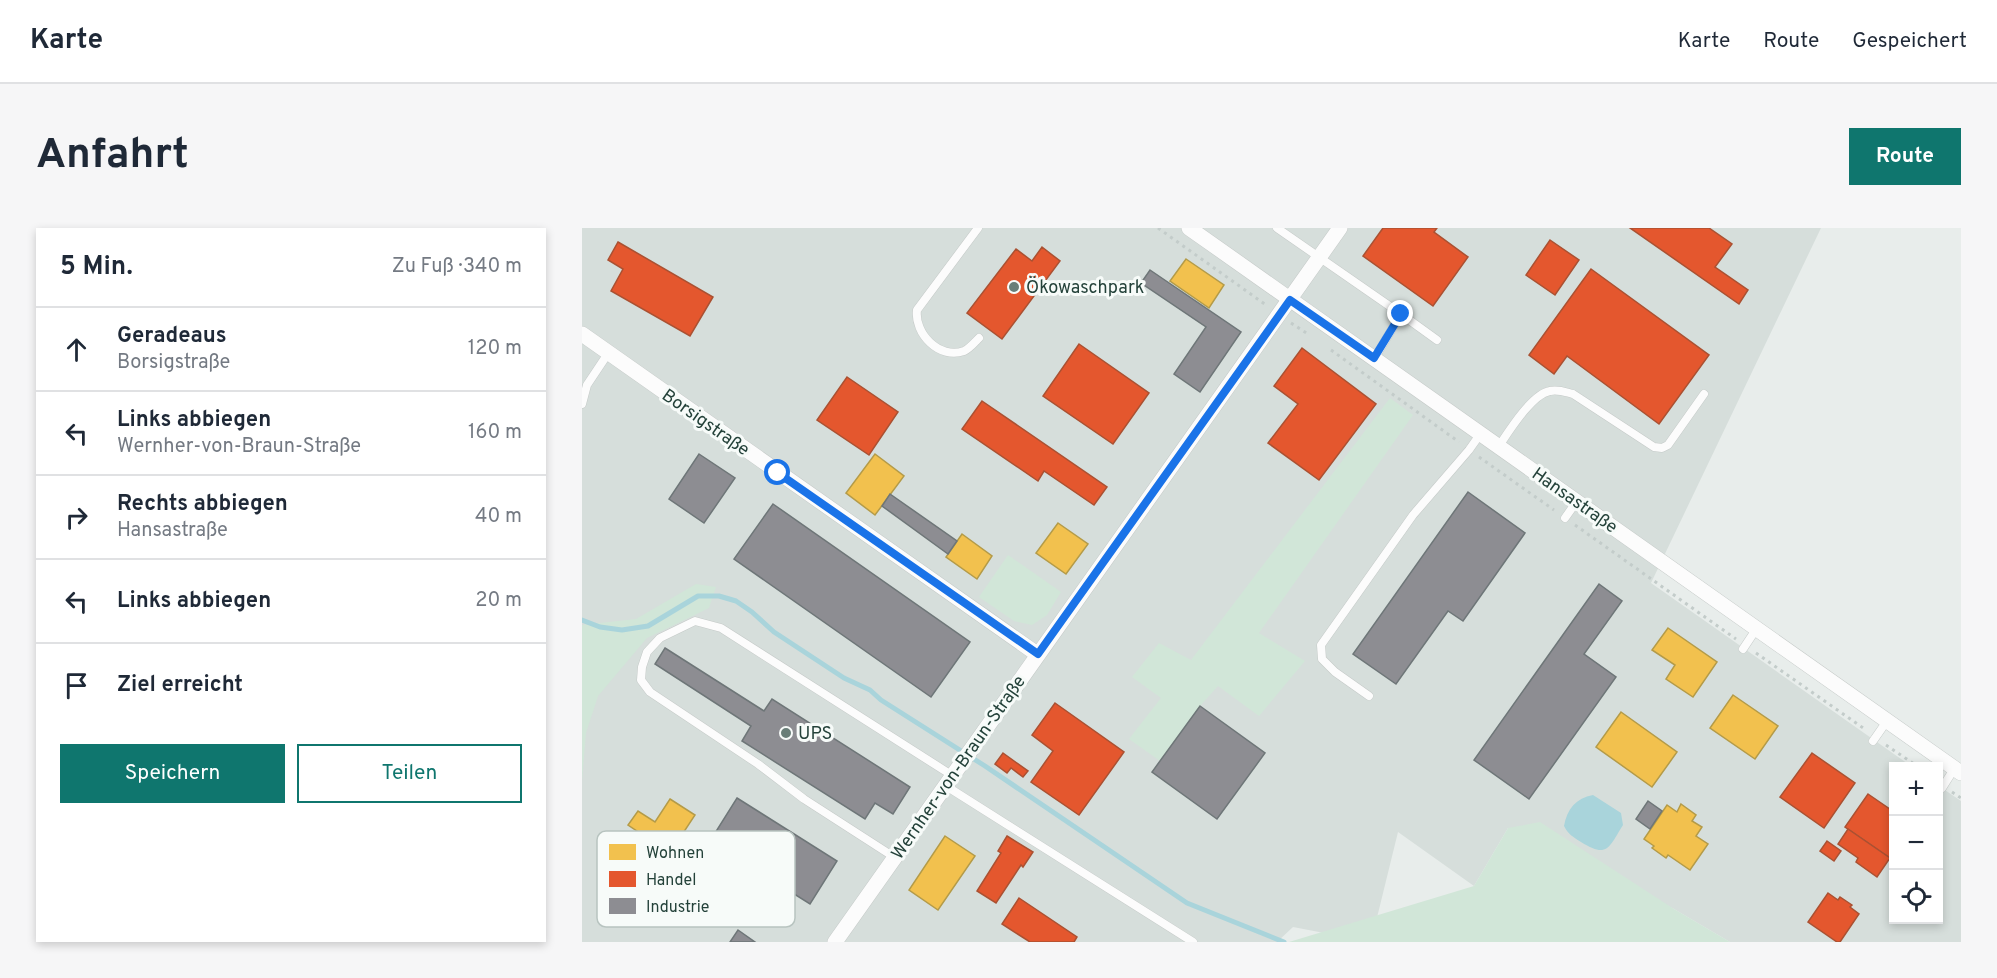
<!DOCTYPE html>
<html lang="de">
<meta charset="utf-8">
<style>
:root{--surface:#fff;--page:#f6f6f7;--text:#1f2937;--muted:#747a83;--line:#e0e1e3;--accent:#0f766e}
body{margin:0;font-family:Overpass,sans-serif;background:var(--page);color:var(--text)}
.controls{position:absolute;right:18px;bottom:18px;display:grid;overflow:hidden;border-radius:0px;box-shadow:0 3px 9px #0003}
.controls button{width:54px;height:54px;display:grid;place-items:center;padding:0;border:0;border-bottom:2px solid var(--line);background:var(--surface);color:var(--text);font:30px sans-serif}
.stop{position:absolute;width:18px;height:18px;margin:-14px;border:4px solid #1a73e8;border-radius:50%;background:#fff}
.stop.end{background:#1a73e8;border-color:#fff;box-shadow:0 2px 6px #0008}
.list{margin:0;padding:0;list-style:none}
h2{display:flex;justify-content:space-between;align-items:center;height:78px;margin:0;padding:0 24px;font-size:26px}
h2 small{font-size:20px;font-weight:400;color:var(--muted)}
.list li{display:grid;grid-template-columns:39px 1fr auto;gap:18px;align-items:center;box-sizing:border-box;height:84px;padding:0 24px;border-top:2px solid var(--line)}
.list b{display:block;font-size:22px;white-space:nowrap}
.list p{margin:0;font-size:20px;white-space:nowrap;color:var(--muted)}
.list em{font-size:20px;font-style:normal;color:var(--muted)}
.actions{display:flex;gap:12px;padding:18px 24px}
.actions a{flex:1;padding:14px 0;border:2px solid var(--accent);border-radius:0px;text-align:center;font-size:21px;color:var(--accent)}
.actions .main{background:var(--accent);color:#fff}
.icon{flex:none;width:33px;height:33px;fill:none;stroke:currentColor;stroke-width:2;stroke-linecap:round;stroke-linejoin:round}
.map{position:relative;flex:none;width:1379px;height:714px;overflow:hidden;border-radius:0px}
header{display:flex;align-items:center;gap:36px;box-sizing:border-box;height:84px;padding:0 30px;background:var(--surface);border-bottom:2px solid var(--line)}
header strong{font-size:28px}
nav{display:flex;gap:33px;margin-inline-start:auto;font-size:21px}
.intro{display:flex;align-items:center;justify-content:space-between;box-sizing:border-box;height:144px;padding:0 36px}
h1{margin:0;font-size:42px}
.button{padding:15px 27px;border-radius:0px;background:var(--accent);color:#fff;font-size:21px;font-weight:700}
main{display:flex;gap:36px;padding:0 36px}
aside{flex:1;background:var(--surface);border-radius:0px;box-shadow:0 3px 9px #0003}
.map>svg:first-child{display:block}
.built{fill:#d6dedb}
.green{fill:#d1e6d8}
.water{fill:#a9d4db}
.homes{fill:#f2c14e;stroke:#b49b48;stroke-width:1.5}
.shops{fill:#e4572e;stroke:#aa5132;stroke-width:1.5}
.industry{fill:#8d8d92;stroke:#6e7678;stroke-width:1.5}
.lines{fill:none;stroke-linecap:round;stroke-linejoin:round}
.stream{stroke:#a9d4db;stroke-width:5}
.lane-casing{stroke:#c5cac8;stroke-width:9}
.street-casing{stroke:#c5cac8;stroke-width:16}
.path{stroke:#c3ccca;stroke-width:3;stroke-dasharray:3 4.5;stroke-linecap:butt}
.lane{stroke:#fcfcfc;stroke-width:8}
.street{stroke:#fcfcfc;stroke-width:15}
.route{stroke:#1a73e8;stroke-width:8}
.poi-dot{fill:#697e78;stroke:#f7fbf9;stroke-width:2}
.labels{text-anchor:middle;stroke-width:6;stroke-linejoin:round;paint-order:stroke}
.poi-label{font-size:18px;fill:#24423a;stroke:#f7fbf9;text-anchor:start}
.street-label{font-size:18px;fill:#24423a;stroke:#f7fbf9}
.key{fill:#f7fbf9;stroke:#b8c4c0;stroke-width:1.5}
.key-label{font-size:16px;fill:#24423a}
</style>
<header>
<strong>Karte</strong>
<nav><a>Karte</a><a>Route</a><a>Gespeichert</a></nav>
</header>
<div class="intro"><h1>Anfahrt</h1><a class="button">Route</a></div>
<main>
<aside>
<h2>5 Min.<small>Zu Fuß · 340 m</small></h2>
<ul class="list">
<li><svg class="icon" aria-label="ahead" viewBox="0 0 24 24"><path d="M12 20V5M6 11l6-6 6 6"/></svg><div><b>Geradeaus</b><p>Borsigstraße</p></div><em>120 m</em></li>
<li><svg class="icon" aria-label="left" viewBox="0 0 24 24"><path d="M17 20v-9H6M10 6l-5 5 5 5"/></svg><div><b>Links abbiegen</b><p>Wernher-von-Braun-Straße</p></div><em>160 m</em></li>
<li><svg class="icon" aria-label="right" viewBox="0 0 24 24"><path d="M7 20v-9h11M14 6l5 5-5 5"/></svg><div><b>Rechts abbiegen</b><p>Hansastraße</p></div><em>40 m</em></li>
<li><svg class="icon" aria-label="left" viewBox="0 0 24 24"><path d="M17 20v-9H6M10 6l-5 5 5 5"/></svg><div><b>Links abbiegen</b></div><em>20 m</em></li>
<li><svg class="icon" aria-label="arrive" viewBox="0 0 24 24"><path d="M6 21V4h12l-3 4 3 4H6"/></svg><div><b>Ziel erreicht</b></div></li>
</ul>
<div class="actions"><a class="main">Speichern</a><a>Teilen</a></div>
</aside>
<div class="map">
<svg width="1379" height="714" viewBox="0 0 1379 714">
<rect width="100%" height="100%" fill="#e8edeb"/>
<polygon class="built" points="0,0 1239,0 1069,355 1329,538 1312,538 1312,692 1356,692 1357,558 1379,573 1379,714 1148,714 1092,681 926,600 892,658 816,604 789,714 711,699 695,714 0,714"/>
<g class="green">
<polygon points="808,170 831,187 677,405 723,433 677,488 636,458 618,478 578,533 547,511 579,470 550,449 577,415 609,432"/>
<polygon points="426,327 479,364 465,387 450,397 432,393 397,369"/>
<polygon points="114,356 134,359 127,380 65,410 16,468 4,505 0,553 0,397 54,391"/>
<polygon points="958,594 1092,681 1148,714 707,714 892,658 926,600"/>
</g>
<path class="water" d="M1011,567L1039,585L1041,597C1027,619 1026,631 999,614C991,609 986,606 982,598C985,581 994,570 1011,567Z"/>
<g class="homes">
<polygon points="604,31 642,57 627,80 588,53"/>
<polygon points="293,226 322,248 293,287 264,265"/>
<polygon points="476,295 506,316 484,346 454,325"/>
<polygon points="380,306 410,328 395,351 364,329"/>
<polygon points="1086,400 1135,434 1111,469 1084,451 1093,437 1070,422"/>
<polygon points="1151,467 1196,498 1173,531 1128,500"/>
<polygon points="1039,484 1095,524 1070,559 1014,519"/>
<polygon points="88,571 113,587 88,625 46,597 56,583 73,594"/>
<polygon points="1099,576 1114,587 1110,593 1120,599 1114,608 1126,616 1108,642 1086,627 1084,630 1070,620 1072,618 1062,611 1085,577 1095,584"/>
<polygon points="363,608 393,628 356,682 327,662"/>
</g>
<g class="shops">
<polygon points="801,0 855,0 852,4 886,29 851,78 781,28"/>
<polygon points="1048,0 1127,0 1150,16 1133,39 1166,62 1157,76"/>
<polygon points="968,12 997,32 973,67 944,47"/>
<polygon points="36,14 131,69 108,108 29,63 41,41 26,32"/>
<polygon points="460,19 478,33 420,111 385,85 434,21 450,33"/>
<polygon points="1009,41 1127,127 1077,196 985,128 972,146 947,127"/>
<polygon points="497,116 567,165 531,216 461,168"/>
<polygon points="720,120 794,176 737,252 686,215 716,176 692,158"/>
<polygon points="265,149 316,184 287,227 235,192"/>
<polygon points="400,173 525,259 512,277 462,243 456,253 380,201"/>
<polygon points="473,475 542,524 497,587 449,554 471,523 450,507"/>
<polygon points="421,525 446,543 441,549 429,540 425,545 413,536"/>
<polygon points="1230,525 1273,555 1242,600 1198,569"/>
<polygon points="1286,566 1312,584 1312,625 1308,630 1263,599"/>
<polygon points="1266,601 1308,630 1295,649 1274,634 1276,630 1256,616"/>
<polygon points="425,608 451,624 441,639 439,637 414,675 395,663 419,625 416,623"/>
<polygon points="1245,613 1259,623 1252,633 1238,623"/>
<polygon points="1246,665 1256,672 1258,669 1270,677 1268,679 1277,686 1258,714 1255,714 1226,694"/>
<polygon points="437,670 495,709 492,714 448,714 420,696"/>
</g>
<g class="industry">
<polygon points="568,42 659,104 618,164 592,146 624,99 559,55"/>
<polygon points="117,226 153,250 122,295 87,271"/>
<polygon points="886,264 943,305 881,393 866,383 814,456 771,426"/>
<polygon points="308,266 375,313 366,326 300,278"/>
<polygon points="191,276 388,414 349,469 152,331"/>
<polygon points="1017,356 1040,373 1002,426 1034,449 947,571 892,532"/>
<polygon points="83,420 182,483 190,471 328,559 311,586 293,575 283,591 160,513 169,498 73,436"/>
<polygon points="618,478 683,525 635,591 570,544"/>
<polygon points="155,570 255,633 228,676 128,613"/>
<polygon points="1066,573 1080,583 1068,601 1054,591"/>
<polygon points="156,702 173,714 148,714"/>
</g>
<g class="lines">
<polyline class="stream" points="0,392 18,399 40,402 66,398 116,368 137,368 154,373 170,384 192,404 262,450 288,462 299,472 403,538 605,675 702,714"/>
<defs>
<g id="lane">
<path d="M396,0L335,82C332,105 357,132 382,123C387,121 393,114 397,110"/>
<polyline points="695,0 819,86 792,131"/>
<polyline points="819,86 855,112"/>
<polyline points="0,176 5,157 27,124"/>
<path d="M917,218C927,203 950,166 968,163C976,161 983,164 991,166L1072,219L1080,220L1086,217L1122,166"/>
<polyline points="983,290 995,273"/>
<polyline points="1161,421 1175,400"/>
<polyline points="787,468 753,444 740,431 739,417 831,287 887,222 899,205"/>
<polyline points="1291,513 1305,493"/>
<polyline points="364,558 611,714"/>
<polyline points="1360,560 1372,541"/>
<polyline points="312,629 222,571 176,536 68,464 59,452 60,439 65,424 78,410 113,393 139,400 371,548"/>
</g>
<g id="street">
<polyline points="607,0 1379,545"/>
<polyline points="0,106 455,426"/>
<polyline points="253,714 758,0"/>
</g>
</defs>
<use href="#lane" class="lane-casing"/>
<use href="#street" class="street-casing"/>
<g class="path">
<polyline points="576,0 684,77"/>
<polyline points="709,95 726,106"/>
<polyline points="749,122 877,214"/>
<polyline points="897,229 972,282"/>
<polyline points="993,297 1154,411"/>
<polyline points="1174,425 1284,502"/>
<polyline points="1304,517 1335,538"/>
<polyline points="1370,564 1379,570"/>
</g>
<use href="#lane" class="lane"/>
<use href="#street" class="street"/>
</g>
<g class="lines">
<polyline class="route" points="196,245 456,426 708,72 792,130 819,86"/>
</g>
<g class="poi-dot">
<circle cx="432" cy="59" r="6"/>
<circle cx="204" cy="505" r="6"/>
</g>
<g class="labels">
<g class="poi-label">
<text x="444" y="65">Ökowaschpark</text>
<text x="216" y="511">UPS</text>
</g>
<g class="street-label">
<text transform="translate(124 194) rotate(35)" y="6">Borsigstraße</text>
<text transform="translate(993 272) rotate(35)" y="6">Hansastraße</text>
<text transform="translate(376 539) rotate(-55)" y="6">Wernher-von-Braun-Straße</text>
</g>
</g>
<rect x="15" y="603" width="198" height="96" rx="9" class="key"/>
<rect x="27" y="616" width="27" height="16" fill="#f2c14e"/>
<rect x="27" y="643" width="27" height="16" fill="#e4572e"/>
<rect x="27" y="670" width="27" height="16" fill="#8d8d92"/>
<g class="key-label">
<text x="64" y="630">Wohnen</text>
<text x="64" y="657">Handel</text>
<text x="64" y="684">Industrie</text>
</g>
</svg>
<div class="controls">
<button>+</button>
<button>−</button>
<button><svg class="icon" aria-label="locate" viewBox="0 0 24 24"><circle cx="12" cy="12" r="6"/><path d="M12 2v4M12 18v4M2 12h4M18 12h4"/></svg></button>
</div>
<div class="stop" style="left:196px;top:245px"></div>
<div class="stop end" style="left:819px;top:86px"></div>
</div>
</main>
